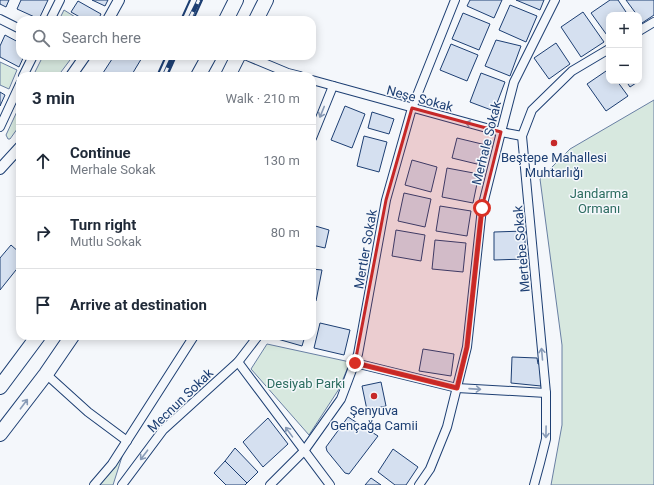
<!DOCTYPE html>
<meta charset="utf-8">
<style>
:root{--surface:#fff;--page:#f6f6f7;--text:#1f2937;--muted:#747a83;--line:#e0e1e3}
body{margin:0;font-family:Roboto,sans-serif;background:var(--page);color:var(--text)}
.controls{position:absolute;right:12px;top:12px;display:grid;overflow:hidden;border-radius:8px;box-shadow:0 2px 10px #0003}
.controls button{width:36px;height:36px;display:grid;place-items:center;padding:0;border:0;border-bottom:1px solid var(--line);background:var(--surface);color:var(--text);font:20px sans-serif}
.stop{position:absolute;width:12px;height:12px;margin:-9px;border:3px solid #d93025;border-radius:50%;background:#fff}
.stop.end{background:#d93025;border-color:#fff;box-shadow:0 1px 4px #0008}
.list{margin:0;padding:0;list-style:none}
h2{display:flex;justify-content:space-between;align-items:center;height:52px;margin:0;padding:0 16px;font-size:17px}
h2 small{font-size:13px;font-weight:400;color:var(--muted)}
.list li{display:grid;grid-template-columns:26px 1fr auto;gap:12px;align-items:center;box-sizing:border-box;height:72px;padding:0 16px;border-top:1px solid var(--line)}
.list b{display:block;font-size:15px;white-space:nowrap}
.list p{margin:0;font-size:13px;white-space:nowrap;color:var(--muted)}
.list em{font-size:13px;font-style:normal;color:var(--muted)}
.icon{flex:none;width:22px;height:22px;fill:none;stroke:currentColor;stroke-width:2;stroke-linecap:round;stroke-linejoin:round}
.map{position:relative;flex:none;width:654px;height:485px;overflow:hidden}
.search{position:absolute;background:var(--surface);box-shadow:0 2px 10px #0003;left:16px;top:16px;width:300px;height:44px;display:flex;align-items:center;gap:10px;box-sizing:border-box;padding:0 14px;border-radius:12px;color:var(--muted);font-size:15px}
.panel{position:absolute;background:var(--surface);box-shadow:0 2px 10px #0003;left:16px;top:72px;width:300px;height:268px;border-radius:12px}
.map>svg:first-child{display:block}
.green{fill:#d7e8df;stroke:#687fa3}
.building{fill:#d5e0f0;stroke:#1d3f73}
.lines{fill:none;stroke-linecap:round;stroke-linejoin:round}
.minor-casing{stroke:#1d3f73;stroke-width:10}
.tertiary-casing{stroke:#1d3f73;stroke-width:12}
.trunk-casing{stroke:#1d3f73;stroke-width:16}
.minor{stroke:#f4f7fb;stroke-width:8}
.tertiary{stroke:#f4f7fb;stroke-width:10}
.trunk{stroke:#f4f7fb;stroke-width:14}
.rail-casing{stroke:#1d3f73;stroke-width:4.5}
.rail{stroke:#f4f7fb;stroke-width:3;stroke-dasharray:9;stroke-linecap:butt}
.wall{stroke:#1d3f73;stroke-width:2}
.oneway{stroke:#889bb7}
.route{stroke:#d93025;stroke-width:5}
.marked{fill:#c62828;fill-opacity:0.2;stroke:#c62828;stroke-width:3;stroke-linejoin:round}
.poi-dot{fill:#c62828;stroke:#f4f7fb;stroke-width:1.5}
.labels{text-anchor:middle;stroke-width:3;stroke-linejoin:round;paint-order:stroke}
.street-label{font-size:13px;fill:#1d3f73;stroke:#f4f7fb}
.poi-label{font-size:13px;fill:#1d3f73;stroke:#f4f7fb}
.park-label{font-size:13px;fill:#2c6c60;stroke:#f4f7fb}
</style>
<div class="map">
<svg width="654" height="485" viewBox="0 0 654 485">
<rect width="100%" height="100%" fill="#f4f7fb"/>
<g class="green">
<polygon points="64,10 80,20 59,20"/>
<polygon points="43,56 73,56 58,76 33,76"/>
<polygon points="0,62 17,70 9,89 0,85"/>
<polygon points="654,100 654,485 551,485 562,425 562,345 540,179 570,149"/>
<polygon points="20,105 20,125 10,139 8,139 6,135"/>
<polygon points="267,344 350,362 339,389 309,435 251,369"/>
<polygon points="127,441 113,485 91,485"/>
</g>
<g class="building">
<polygon points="0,0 9,0 6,7 0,4"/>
<polygon points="21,0 48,0 39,19 17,9"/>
<polygon points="92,0 108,0 105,6"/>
<polygon points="470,0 502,0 494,18 467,6"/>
<polygon points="516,0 544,0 540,10"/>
<polygon points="610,0 618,0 628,15 609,15 609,38 591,13"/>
<polygon points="626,0 654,0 654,15 642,23 639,18 639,15 637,15"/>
<polygon points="78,1 101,14 98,20 85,20 71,12"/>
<polygon points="510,5 537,16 526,42 499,30"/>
<polygon points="583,12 604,42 581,57 561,27"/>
<polygon points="463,13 490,24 479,50 452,39"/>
<polygon points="5,35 20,43 20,56 24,56 19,67 0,57 0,46"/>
<polygon points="496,40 521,46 510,76 485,66"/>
<polygon points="556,43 570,64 549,79 534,58"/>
<polygon points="451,44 478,55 467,81 440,70"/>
<polygon points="114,56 143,56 131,76 101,76"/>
<polygon points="609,69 609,81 617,81 628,96 606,111 587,84"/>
<polygon points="481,73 505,82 494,111 470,102"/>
<polygon points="626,81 639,81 630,87"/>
<polygon points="0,92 5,95 0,106"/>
<polygon points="345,106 365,114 352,148 331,140"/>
<polygon points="372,112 394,119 389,134 368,128"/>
<polygon points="364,136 387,142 379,172 357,166"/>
<polygon points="457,138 486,145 481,165 452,158"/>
<polygon points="412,160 437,167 431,192 405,185"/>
<polygon points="447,168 479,174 473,203 442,197"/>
<polygon points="404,193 431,199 425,227 398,221"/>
<polygon points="440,206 471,211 467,236 436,231"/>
<polygon points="312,225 329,230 325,248 312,245"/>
<polygon points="396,230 425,235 421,261 392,256"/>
<polygon points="525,231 525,259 494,260 494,232"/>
<polygon points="435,240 466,243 463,272 432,269"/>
<polygon points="11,245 20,253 20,265 0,290 0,258"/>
<polygon points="312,269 322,270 316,301 312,300"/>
<polygon points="320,323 350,330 344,355 314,348"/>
<polygon points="274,336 305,336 302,346 274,338"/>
<polygon points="423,349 454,354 451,376 419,371"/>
<polygon points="512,357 537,358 538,364 540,364 541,386 511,383"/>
<polygon points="381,382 386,406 367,410 362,386"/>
<polygon points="348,417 378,436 349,474 345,473 327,451 326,447"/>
<polygon points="268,418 288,444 263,467 243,442"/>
<polygon points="235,448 258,472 247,483 225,461"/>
<polygon points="393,449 418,467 406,485 395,485 378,472"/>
<polygon points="225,461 247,483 245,485 226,485 214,473"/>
<polygon points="371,478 381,485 365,485"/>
</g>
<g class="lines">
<defs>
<g id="minor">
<polyline points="0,19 20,29"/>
<polyline points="50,20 60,0"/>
<polyline points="639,31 654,22"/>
<polyline points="247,56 288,73 300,76"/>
<polyline points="23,76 33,56"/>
<polyline points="312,80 501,132 522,136"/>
<polyline points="0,127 20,84"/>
<polyline points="312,138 333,86"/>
<polyline points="238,362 330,485"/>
<polyline points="355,363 457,388 546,393"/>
<polyline points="46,374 88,412 127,441"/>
<polyline points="94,485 112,464 194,336"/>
<polyline points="122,485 163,430 238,362 258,336"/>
<polyline points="270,485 304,451 341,399 358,354 386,200 412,108 455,0"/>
<polyline points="419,485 430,469 447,427 467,347 482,208 501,132 514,82 555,0"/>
<polyline points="534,485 540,463 546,439 546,393 522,136 532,110 572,71 609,49"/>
</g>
<g id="tertiary">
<polyline points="108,20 119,0"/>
<polyline points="71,76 85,56"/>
<polyline points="0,169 20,147"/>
</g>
<g id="trunk">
<polyline points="226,20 236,0"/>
<polyline points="256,20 266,0"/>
<polyline points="198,76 209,56"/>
<polyline points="228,76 238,56"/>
<polyline points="0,387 38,336"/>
<polyline points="0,434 46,374 72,336"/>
</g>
</defs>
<use href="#minor" class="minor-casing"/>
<use href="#tertiary" class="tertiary-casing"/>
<use href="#trunk" class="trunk-casing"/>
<use href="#minor" class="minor"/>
<use href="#tertiary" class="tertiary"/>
<use href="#trunk" class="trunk"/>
<defs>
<g id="rail">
<polyline points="189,20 199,0"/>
<polyline points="164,76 173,56"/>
</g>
</defs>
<use href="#rail" class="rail-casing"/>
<use href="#rail" class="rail"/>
<g class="wall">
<polyline points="181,20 190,0"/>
<polyline points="193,20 202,0"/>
<polyline points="157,76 166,56"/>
<polyline points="167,76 176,56"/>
</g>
</g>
<defs><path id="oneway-shaft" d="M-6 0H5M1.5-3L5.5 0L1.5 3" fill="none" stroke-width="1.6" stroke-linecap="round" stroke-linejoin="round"/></defs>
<g class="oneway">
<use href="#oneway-shaft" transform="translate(322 112) rotate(112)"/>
<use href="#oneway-shaft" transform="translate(471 124) rotate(-165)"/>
<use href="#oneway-shaft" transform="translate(542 354) rotate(-95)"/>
<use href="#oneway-shaft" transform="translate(475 389) rotate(4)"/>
<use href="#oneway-shaft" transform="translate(24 404) rotate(-53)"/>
<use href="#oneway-shaft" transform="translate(289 432) rotate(-126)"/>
<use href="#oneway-shaft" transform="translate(546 432) rotate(91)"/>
<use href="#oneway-shaft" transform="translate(144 455) rotate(127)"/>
</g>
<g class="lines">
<polyline class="route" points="355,363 457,388 467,347 482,208"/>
</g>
<path class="marked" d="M412,108L501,132L482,208L467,347L457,388L355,363L386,200Z"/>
<g class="poi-dot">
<circle cx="554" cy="143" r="4"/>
<circle cx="374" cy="396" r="4"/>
</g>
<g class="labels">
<g class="street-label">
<text transform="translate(420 98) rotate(15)" y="5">Neşe Sokak</text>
<text transform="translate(486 143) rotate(-76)" y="5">Merhale Sokak</text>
<text transform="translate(365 249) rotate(-80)" y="5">Mertler Sokak</text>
<text transform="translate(521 249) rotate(-95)" y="5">Mertebe Sokak</text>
<text transform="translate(180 400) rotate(-44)" y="5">Mecnun Sokak</text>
</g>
<g class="poi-label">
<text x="554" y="162">Beştepe Mahallesi<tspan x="554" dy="15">Muhtarlığı</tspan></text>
<text x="374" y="415">Şenyuva<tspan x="374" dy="15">Gençağa Camii</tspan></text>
</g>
<g class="park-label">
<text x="599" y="198">Jandarma<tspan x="599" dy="15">Ormanı</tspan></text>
<text x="306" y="388">Desiyab Parkı</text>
</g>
</g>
</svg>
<div class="controls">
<button>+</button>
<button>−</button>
</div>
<div class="stop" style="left:482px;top:208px"></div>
<div class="stop end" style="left:355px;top:363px"></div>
<div class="search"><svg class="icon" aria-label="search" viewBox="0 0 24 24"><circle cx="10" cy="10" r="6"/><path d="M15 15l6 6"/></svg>Search here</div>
<section class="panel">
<h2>3 min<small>Walk · 210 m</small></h2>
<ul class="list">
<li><svg class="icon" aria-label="ahead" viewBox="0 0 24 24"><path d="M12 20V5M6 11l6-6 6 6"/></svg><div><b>Continue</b><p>Merhale Sokak</p></div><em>130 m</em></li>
<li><svg class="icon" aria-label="right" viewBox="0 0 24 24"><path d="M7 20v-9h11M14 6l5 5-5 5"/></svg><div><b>Turn right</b><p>Mutlu Sokak</p></div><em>80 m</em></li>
<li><svg class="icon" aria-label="arrive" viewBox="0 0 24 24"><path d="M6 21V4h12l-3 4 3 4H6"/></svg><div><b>Arrive at destination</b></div></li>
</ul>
</section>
</div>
